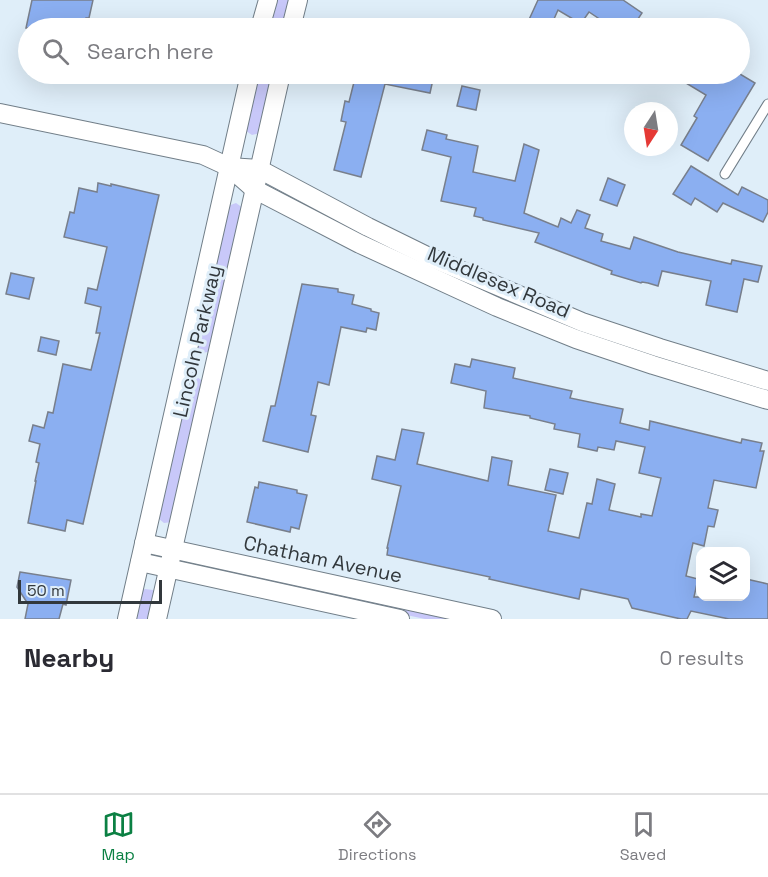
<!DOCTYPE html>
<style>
:root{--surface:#fff;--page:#f2f2f3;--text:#2b2b33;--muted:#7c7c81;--line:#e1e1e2;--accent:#0b8043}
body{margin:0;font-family:"Space Grotesk",sans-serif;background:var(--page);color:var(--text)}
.controls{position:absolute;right:18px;bottom:18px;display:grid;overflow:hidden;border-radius:12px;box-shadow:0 6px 24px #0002}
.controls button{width:54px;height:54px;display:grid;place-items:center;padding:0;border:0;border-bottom:2px solid var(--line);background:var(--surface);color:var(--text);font:30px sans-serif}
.compass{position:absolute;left:624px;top:102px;width:54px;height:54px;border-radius:50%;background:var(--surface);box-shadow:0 6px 24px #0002;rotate:192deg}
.scale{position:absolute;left:18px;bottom:15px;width:144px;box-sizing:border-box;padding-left:6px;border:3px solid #32383c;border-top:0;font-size:16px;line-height:21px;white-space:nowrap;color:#32383c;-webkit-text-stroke:4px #dfeef9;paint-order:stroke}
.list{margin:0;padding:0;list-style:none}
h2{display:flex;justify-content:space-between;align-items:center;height:78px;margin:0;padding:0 24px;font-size:26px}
h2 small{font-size:20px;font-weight:400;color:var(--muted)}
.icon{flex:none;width:33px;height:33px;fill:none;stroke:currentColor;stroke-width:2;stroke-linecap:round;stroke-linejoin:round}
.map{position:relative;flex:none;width:768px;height:619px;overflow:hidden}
.search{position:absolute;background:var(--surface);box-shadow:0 6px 24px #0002;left:18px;right:18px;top:18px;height:66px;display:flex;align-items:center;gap:15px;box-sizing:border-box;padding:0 21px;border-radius:33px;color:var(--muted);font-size:22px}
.sheet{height:174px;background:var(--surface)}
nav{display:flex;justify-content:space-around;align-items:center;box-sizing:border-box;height:84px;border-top:2px solid var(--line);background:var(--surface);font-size:16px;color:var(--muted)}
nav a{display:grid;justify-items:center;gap:3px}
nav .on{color:var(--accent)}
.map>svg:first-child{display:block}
.green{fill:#c8c8f9}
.building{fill:#8baff1;stroke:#787f8c;stroke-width:1.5}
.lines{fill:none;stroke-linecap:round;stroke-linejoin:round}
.lane-casing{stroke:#717e88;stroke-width:11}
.street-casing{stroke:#717e88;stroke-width:20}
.lane{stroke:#fff;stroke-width:9}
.street{stroke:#fff;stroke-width:18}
.labels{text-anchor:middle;stroke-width:6;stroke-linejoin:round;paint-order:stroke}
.street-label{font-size:20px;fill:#32383c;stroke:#dfeef9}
</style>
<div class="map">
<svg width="768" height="619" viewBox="0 0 768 619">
<rect width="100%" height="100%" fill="#dfeef9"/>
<g class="green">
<polygon points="275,0 288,0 290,3 286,28 267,28"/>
<polygon points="257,74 276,74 261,133 252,135 246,131"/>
<polygon points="236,203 243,208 211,351 203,353 196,346 228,206"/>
<polygon points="197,377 204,382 172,522 164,523 158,518 190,379"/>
<polygon points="210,565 466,619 425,619 211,573 208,568"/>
<polygon points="145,589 153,590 156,594 152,619 133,619 141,591"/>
</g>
<g class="building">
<polygon points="32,0 93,0 89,18 86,18 84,28 26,28"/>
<polygon points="538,0 623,0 642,13 632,28 618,21 613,28 589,12 582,22 580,20 578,22 558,10 550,28 538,28 527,24"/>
<polygon points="356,74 426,74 434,75 430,93 385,84 361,177 334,170 346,122 341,121 345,101 349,102"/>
<polygon points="671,74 740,74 755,83 708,161 681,145 697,118 694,116 706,95"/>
<polygon points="462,86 480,90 476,110 457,106"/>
<polygon points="427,130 447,135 446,139 478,146 473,172 515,181 524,144 539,150 524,213 558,227 561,218 571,223 577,210 590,215 585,228 603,234 601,241 630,249 634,237 678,252 731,264 732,260 762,266 758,282 744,279 737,312 706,305 711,281 662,271 658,286 648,283 642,282 641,283 611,274 612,271 535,242 539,233 483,220 483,218 474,216 476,208 441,201 451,157 422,150"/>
<polygon points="691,166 738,195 742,187 768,200 768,212 763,222 723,203 717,212 695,198 691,205 673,194"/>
<polygon points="608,178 625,185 617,206 600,200"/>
<polygon points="98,183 111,186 111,184 159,195 83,524 67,520 65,531 28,523 36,481 35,481 39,463 36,462 40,444 29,441 33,425 44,428 48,412 53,413 63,364 91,370 100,333 96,333 101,307 85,303 88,288 97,290 107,247 64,237 70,212 74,213 79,188 97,192"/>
<polygon points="11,273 34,278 29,299 6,294"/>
<polygon points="302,284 338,289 338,292 354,295 352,304 371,309 371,311 379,313 376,330 367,328 366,332 341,327 329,385 318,382 311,415 316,416 308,452 263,441 271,406 275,406"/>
<polygon points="41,337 59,341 56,355 38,351"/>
<polygon points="472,359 515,368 513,378 572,391 570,398 623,409 620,423 649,430 650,421 741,443 742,439 762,443 760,451 764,451 756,488 714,480 708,508 718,510 714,527 708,526 704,546 693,543 686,576 698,579 694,597 746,597 746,579 768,584 768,619 729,619 691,611 687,619 681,619 632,608 628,599 581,589 579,599 489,579 490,577 387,555 388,548 387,548 401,486 372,479 377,456 395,460 402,429 424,433 417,464 488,481 492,457 512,461 508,485 556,495 548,531 579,538 587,503 592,504 597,479 615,484 609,510 641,517 641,514 652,516 661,478 639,473 645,447 616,441 614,450 598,447 597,451 578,447 580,434 554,429 555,424 530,418 530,416 484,408 486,391 451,383 455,364 470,367"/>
<polygon points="550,469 568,473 563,494 545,490"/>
<polygon points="259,482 297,490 297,493 307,495 299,529 291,527 290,532 247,522 255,487 258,488"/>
<polygon points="20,572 71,580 66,605 63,604 59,619 25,619 28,604 17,587"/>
</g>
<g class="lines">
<defs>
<polyline id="lane" points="725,174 768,104"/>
<g id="street">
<polyline points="260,28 268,0"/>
<polyline points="291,28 298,0"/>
<polyline points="0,113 203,155 229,167 254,189 360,244 497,307 576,339 653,365 768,400"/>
<polyline points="229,167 259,169 368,227 427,256 582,322 660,348 768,381"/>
<polyline points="144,543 492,619"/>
<polyline points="140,562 400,619"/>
<polyline points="127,619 250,74"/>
<polyline points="157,619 281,74"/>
</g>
</defs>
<use href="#lane" class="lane-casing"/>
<use href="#street" class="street-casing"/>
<use href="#lane" class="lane"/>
<use href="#street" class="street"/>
</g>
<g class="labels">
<g class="street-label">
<text transform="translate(499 282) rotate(23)" y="7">Middlesex Road</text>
<text transform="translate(197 341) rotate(-77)" y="7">Lincoln Parkway</text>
<text transform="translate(323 559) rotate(12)" y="7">Chatham Avenue</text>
</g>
</g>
</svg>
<div class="controls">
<button><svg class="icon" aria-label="layers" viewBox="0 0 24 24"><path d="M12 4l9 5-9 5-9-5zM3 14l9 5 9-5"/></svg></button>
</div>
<svg class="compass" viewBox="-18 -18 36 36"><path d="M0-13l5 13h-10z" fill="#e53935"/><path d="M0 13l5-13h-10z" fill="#7c7c81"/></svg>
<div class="scale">50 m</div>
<div class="search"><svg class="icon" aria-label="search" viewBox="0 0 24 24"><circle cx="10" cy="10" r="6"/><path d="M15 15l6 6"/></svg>Search here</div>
</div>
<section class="sheet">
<h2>Nearby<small>0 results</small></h2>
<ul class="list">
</ul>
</section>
<nav>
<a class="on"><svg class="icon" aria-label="map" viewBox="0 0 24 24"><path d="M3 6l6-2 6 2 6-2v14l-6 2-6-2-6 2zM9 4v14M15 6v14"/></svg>Map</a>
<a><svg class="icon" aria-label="directions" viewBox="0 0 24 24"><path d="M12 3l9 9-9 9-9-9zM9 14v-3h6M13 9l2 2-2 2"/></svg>Directions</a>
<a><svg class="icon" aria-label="saved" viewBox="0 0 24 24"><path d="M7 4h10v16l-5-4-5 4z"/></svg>Saved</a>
</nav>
